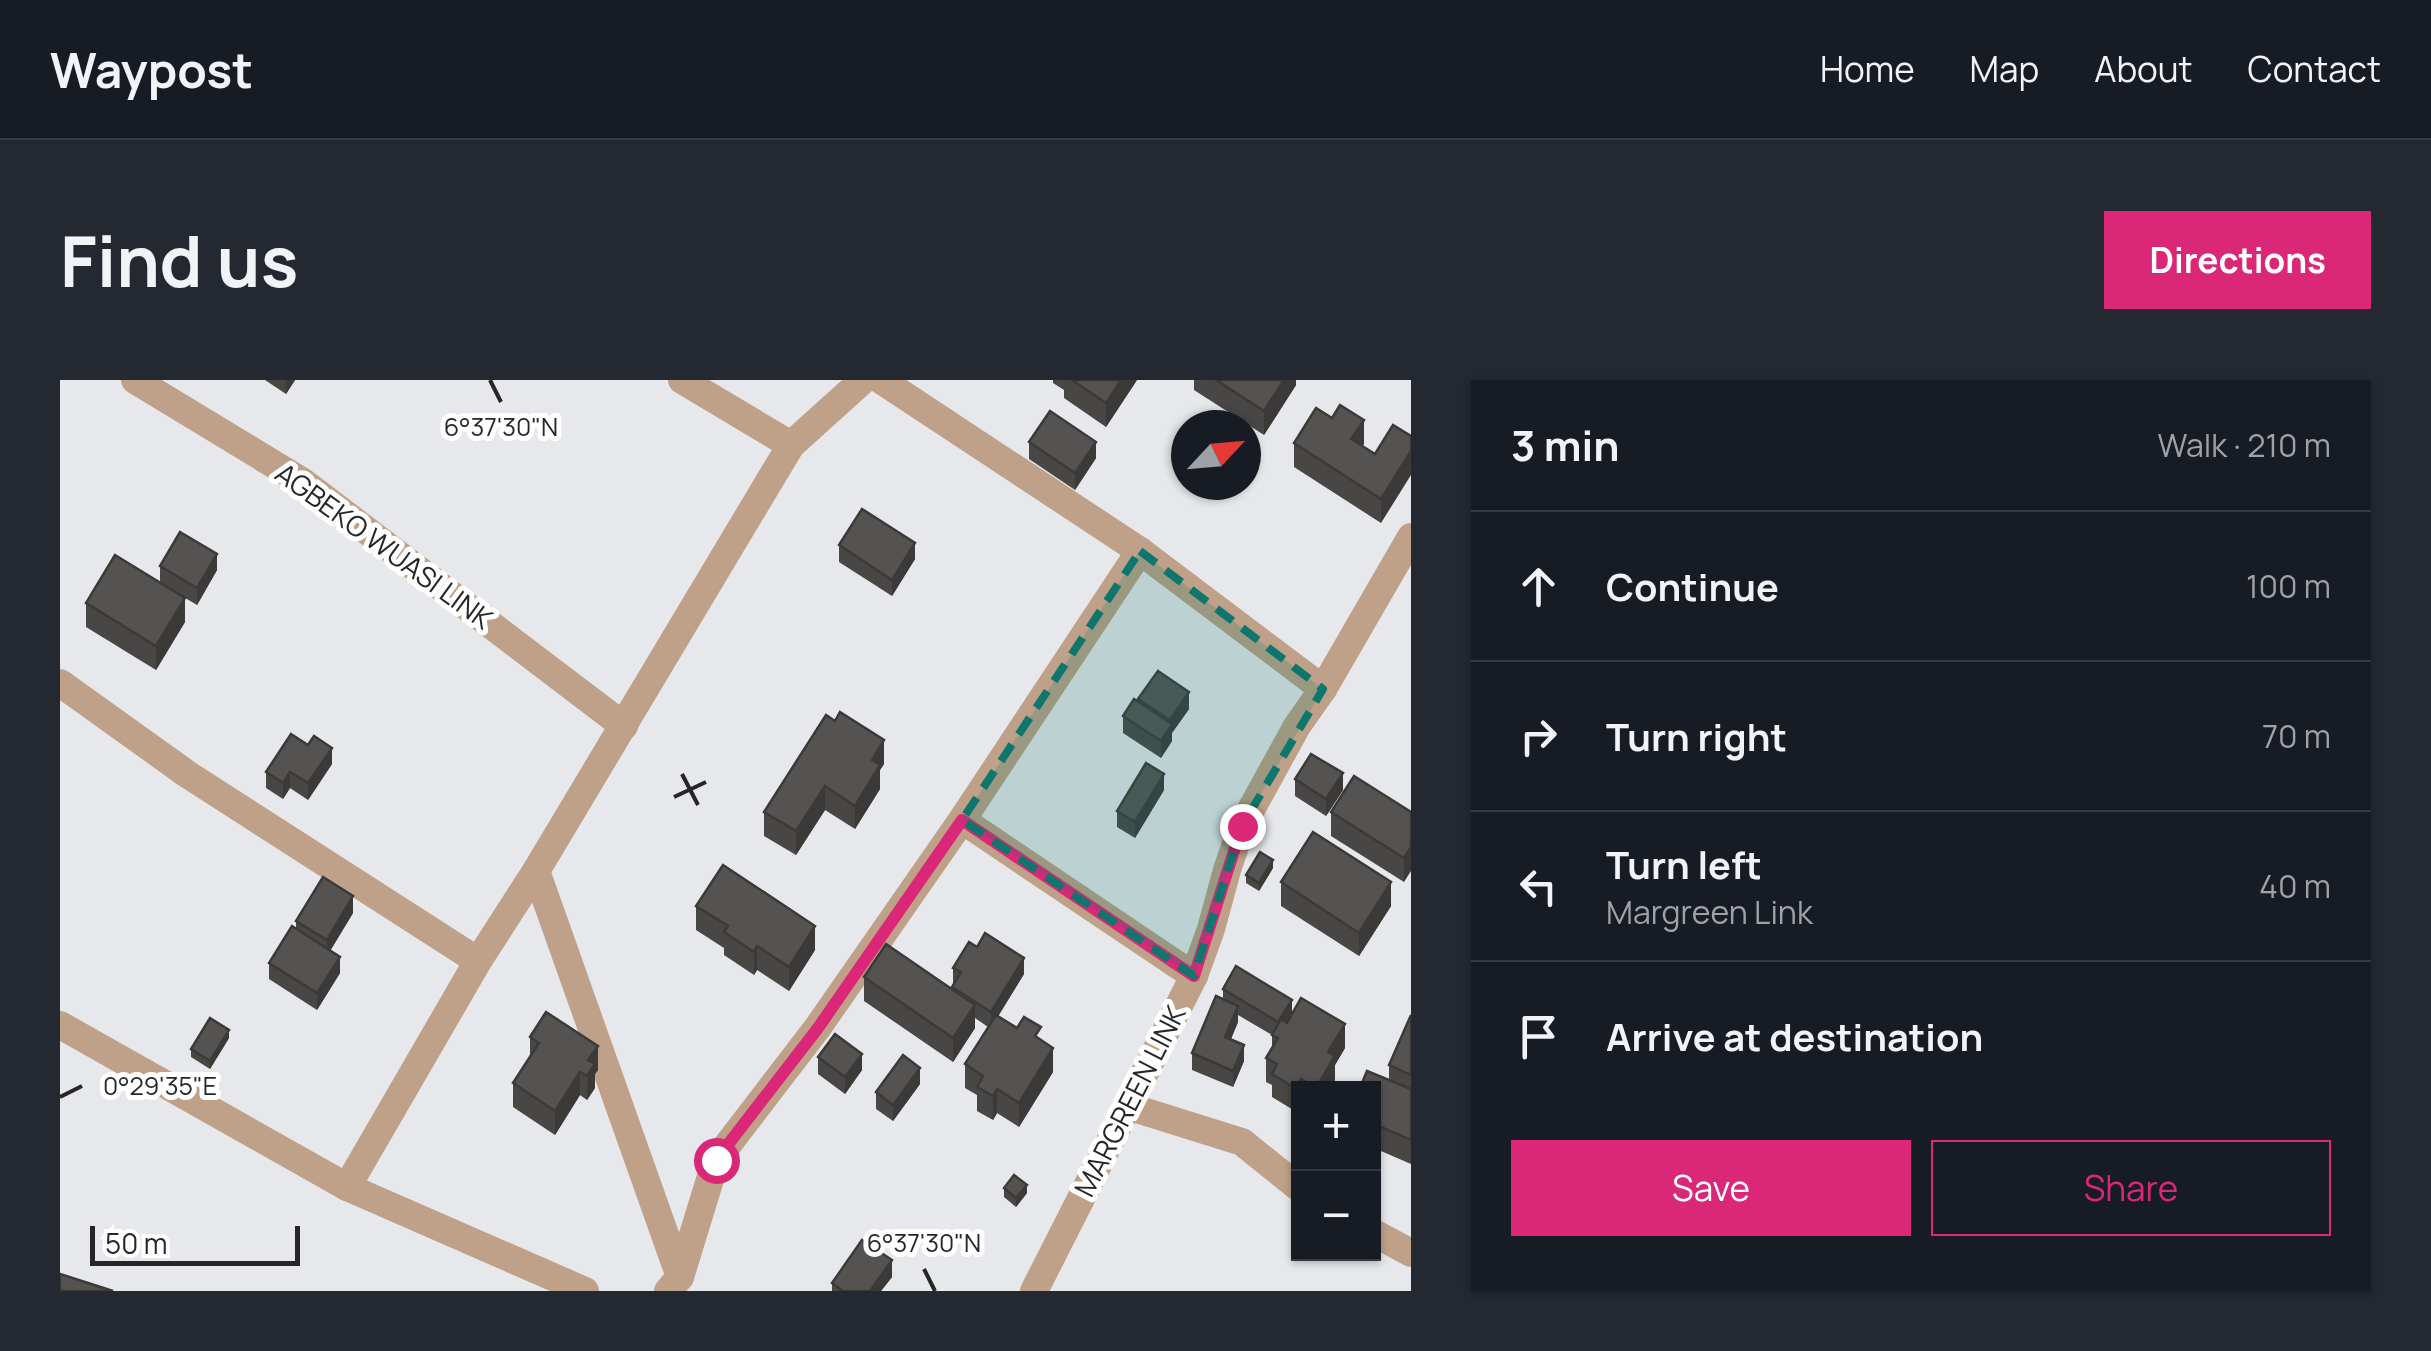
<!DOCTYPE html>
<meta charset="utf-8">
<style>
:root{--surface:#171b24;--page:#242831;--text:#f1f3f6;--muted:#9ea1a6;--line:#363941;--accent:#db2777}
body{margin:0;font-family:Manrope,sans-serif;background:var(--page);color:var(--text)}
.controls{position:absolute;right:30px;bottom:30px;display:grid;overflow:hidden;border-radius:0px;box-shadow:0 2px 8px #0004}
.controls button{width:90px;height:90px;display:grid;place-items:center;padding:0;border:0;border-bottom:2px solid var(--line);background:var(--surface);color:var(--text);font:50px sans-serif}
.compass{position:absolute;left:1111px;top:30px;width:90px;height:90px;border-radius:50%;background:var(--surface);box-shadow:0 2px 8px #0004;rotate:64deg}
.scale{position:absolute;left:30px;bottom:25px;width:210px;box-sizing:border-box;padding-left:10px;border:5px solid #262628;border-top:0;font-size:28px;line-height:35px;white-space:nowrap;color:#262628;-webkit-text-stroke:8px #fff;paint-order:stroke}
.stop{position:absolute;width:30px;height:30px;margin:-22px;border:8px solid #db2777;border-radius:50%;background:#fff}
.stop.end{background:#db2777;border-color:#fff;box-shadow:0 2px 10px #0008}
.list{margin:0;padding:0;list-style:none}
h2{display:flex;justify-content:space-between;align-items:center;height:130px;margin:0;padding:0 40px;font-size:42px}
h2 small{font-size:32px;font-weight:400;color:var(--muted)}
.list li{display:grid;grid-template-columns:65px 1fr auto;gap:30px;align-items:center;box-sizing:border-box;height:150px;padding:0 40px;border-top:2px solid var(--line)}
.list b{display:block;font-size:38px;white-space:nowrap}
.list p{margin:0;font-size:32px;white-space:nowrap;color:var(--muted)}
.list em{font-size:32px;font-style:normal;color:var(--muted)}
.actions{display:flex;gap:20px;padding:30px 40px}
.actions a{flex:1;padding:22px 0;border:2px solid var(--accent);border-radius:0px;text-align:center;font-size:35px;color:var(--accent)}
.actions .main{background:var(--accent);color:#fff}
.icon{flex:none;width:55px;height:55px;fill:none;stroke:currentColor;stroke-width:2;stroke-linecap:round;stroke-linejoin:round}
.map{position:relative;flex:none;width:1351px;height:911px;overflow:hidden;border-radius:0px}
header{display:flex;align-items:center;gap:60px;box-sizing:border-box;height:140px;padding:0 50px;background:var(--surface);border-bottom:2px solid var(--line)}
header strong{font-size:48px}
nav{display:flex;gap:55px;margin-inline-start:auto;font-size:35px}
.intro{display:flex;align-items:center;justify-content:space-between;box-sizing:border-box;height:240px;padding:0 60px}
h1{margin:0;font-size:70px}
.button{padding:25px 45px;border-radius:0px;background:var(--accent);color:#fff;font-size:35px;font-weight:700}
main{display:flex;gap:60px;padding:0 60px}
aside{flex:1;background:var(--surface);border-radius:0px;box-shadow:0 2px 8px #0004}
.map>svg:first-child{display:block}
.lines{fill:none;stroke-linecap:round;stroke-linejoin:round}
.street{stroke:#bea188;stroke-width:28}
.wall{fill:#494746}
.shaded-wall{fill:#3c3a39}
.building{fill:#555351;stroke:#3c3a39;stroke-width:2.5}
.route{stroke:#db2777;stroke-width:12}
.marked{fill:#0f766e;fill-opacity:0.2;stroke:#0f766e;stroke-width:8;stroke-dasharray:20 12;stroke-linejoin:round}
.ticks{fill:none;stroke:#262628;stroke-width:4}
.labels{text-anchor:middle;stroke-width:10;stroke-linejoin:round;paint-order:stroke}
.street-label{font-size:28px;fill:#262628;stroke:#fff}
.ticks-label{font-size:25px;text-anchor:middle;fill:#262628;stroke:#fff;stroke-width:10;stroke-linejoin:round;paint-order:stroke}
</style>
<header>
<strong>Waypost</strong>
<nav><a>Home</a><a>Map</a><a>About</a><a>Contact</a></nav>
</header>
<div class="intro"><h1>Find us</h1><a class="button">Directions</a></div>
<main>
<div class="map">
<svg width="1351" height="911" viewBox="0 0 1351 911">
<rect width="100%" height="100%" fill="#e6e8eb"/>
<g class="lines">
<g class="street">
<polyline points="75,0 243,102 564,346"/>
<polyline points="622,0 731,65"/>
<polyline points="821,0 1080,171 1263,309"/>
<polyline points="0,303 127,394 418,581"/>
<polyline points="902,440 1134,596"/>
<polyline points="476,491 620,897"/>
<polyline points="0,645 287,807 525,911"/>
<polyline points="1067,726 1182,762 1238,807"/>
<polyline points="287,807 418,581 476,491 731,65 803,0"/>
<polyline points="1314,853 1351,873"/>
<polyline points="608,911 620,897 656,780 758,647 902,440 1080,171"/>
<polyline points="974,911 1134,596 1151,549 1167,490 1182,446 1237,346 1263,309 1351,157"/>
</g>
</g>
<g class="wall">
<polygon points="205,0 235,0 226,14"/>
<polygon points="993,0 1077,0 1046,47 1004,18 1004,10 993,3"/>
<polygon points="1134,0 1236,0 1236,5 1204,55 1134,10"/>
<polygon points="1333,45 1321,143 1234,87 1234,63 1304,64 1302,66 1315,74"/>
<polygon points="969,62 1036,78 1015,110 969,79"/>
<polygon points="779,165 855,179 832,216 779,182"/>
<polygon points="100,186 157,190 137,225 100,203"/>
<polygon points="26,223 125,242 96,290 26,247"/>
<polygon points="1078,319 1129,329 1112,353 1112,361 1101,378 1063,353 1063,336 1078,322"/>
<polygon points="766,335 824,384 820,390 820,409 795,449 765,430 736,475 704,456 704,432"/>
<polygon points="272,384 248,420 230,408 223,419 206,408 206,392"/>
<polygon points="1235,399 1283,410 1266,436 1235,416"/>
<polygon points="1104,410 1075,458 1057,447 1057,431"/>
<polygon points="1271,432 1351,432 1344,502 1271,456"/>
<polygon points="1213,488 1199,511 1186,503 1186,495"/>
<polygon points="1221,502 1331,526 1299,576 1221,526"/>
<polygon points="636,526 755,570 729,611 697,590 694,595 664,575 664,568 636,550"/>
<polygon points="293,533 270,571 280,593 257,630 209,599 209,583 236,549 236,541"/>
<polygon points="893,588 964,594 938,636 981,660 993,692 959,747 937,733 933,740 917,731 917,715 905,708 905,684 928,647 915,638 915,648 893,682 804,621 804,597 892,608 893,604"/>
<polygon points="1163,609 1232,635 1285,668 1275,685 1275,700 1270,708 1238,708 1235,731 1212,717 1212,705 1206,702 1206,678 1212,668 1212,655 1178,635 1178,642 1171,659 1184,681 1173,707 1132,690 1132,673 1163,619"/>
<polygon points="1351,635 1351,784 1314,768 1314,708 1329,700 1329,685"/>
<polygon points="470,657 538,690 535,694 535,708 527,720 520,715 495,755 453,727 453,703 470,678"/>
<polygon points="169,658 150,689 131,677 131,669"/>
<polygon points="758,677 802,690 785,714 758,694"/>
<polygon points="860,704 833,741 816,729 816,712"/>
<polygon points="944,808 967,813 956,827 944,817"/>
<polygon points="832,897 821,911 772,911 772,903"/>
</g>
<g class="shaded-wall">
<polygon points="226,0 235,0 226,14"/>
<polygon points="1061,0 1077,0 1046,47 1046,23"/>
<polygon points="1224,0 1236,0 1236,5 1204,55 1204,31"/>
<polygon points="1304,40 1304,64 1291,83 1291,59"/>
<polygon points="1036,62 1036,78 1015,110 1015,93"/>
<polygon points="1351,71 1351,95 1321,143 1321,119"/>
<polygon points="855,163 855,179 832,216 832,200"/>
<polygon points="157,174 157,190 137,225 137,208"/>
<polygon points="125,218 125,242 96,290 96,266"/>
<polygon points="1129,312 1129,329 1112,353 1112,361 1101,378 1101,361 1110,348 1110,340"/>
<polygon points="824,360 824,384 820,390 820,409 795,449 795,426 812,380"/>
<polygon points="272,368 272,384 248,420 248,403"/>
<polygon points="230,392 230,408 223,419 223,403"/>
<polygon points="1283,393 1283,410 1266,436 1266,419"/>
<polygon points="1104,394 1104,410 1075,458 1075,442"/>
<polygon points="765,406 765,430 736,475 736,451"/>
<polygon points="1351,467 1351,491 1344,502 1344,478"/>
<polygon points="1213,480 1213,488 1199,511 1199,503"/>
<polygon points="1331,502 1331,526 1299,576 1299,553"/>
<polygon points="293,516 293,533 267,576 267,560"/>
<polygon points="755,546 755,570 729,611 729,587"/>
<polygon points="697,566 697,590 694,595 694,572"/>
<polygon points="280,577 280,593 257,630 257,613"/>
<polygon points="964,578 964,594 931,648 931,632"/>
<polygon points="1232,620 1232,637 1218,659 1218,642"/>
<polygon points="915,625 915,648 893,682 893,658"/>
<polygon points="1178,626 1178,642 1165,673 1165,657"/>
<polygon points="1285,644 1285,668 1275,685 1275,700 1270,708 1256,708 1268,687 1268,672"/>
<polygon points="169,650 169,658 150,689 150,681"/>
<polygon points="1184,665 1184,681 1173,707 1173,691"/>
<polygon points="538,666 538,690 535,694 535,708 527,720 528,680"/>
<polygon points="993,668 993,692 959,747 959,723"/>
<polygon points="802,674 802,690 785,714 785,697"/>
<polygon points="860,688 860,704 833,741 833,725"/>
<polygon points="520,692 520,715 495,755 495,731"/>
<polygon points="1241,699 1241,708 1238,708 1238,726 1235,731 1235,708"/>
<polygon points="937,709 937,733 933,740 933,716"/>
<polygon points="967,805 967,813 956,827 956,818"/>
<polygon points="832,880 832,897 821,911 810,911"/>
</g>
<g class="building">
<polygon points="1012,0 1061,0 1046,23"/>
<polygon points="1156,0 1224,0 1204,31"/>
<polygon points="1280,25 1304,40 1291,59 1315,74 1333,45 1351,56 1351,71 1321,119 1234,63 1256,28 1272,38"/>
<polygon points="990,31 1036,62 1015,93 969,62"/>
<polygon points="802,129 855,163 832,200 779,165"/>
<polygon points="120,152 157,174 137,208 100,186"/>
<polygon points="55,175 125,218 96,266 26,223"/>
<polygon points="1098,291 1129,312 1110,340 1078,319"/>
<polygon points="1074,319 1112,344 1101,361 1063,336"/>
<polygon points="780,332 824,360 812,380 820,385 795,426 765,406 736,451 704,432 766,335 775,341"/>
<polygon points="231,354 248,365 254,356 272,368 248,403 230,392 223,403 206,392"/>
<polygon points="1251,374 1283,393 1266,419 1235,399"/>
<polygon points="1086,383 1104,394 1075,442 1057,431"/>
<polygon points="1294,396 1351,432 1351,467 1344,478 1271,432"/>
<polygon points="1253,452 1331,502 1299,553 1221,502"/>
<polygon points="1200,472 1213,480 1199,503 1186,495"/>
<polygon points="663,485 755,546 729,587 697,566 694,572 664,552 668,546 636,526"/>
<polygon points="263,497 293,516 267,560 236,541"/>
<polygon points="232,546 280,577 257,613 209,583"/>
<polygon points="925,553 964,578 931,632 892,607 901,592 893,588 909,562 917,567"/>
<polygon points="826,564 915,625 893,658 804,597"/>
<polygon points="1176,586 1232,620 1218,642 1163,609"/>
<polygon points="1156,616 1178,626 1165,657 1184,665 1173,691 1132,673"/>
<polygon points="1241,618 1285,644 1268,672 1275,676 1256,708 1241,699 1235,708 1212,694 1217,684 1206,678 1218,658 1212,655 1221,639 1227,643"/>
<polygon points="486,632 538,666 528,680 535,684 527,696 520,692 495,731 453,703 479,663 470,657"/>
<polygon points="936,635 957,648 964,637 981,647 975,656 993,668 959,723 937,709 933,716 917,707 923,696 905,684"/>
<polygon points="1351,635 1351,695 1329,685"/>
<polygon points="150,638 169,650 150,681 131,669"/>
<polygon points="775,654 802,674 785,697 758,677"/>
<polygon points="843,675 860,688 833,725 816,712"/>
<polygon points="1307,691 1351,709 1351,760 1314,744 1314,708 1300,708"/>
<polygon points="954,795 967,805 956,818 944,808"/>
<polygon points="802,860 832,880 810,911 783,911 772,903"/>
<polygon points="0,894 53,911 0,911"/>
</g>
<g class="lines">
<polyline class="route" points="656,780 758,648 902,440 1134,596 1182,446"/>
</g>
<path class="marked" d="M1080,171L1263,309L1182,446L1134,596L902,440Z"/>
<path class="ticks" d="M430,0L441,22M622,394L638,425M614,417L646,402M0,717L22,706M864,889L875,911"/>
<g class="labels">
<g class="street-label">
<text transform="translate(324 166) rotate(36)" y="10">AGBEKO WUASI LINK</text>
<text transform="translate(1070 721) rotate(-63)" y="10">MARGREEN LINK</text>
</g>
</g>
<g class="ticks-label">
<text x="441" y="56">6°37'30"N</text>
<text x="100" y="715">0°29'35"E</text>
<text x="864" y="872">6°37'30"N</text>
</g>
</svg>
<div class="controls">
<button>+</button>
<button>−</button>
</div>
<svg class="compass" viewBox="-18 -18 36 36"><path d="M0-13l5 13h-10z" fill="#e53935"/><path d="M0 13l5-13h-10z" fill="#9ea1a6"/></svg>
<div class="scale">50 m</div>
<div class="stop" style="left:656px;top:780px"></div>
<div class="stop end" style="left:1182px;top:446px"></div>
</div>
<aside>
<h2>3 min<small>Walk · 210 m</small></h2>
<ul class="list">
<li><svg class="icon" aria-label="ahead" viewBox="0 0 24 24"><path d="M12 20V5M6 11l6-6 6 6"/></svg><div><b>Continue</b></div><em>100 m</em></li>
<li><svg class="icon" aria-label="right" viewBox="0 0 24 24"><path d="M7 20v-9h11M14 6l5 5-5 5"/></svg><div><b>Turn right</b></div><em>70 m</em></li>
<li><svg class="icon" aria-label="left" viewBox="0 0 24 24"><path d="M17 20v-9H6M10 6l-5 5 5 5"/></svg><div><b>Turn left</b><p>Margreen Link</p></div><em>40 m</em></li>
<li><svg class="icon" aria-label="arrive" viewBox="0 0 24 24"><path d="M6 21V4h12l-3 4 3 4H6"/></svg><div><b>Arrive at destination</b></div></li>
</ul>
<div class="actions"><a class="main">Save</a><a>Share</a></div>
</aside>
</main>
